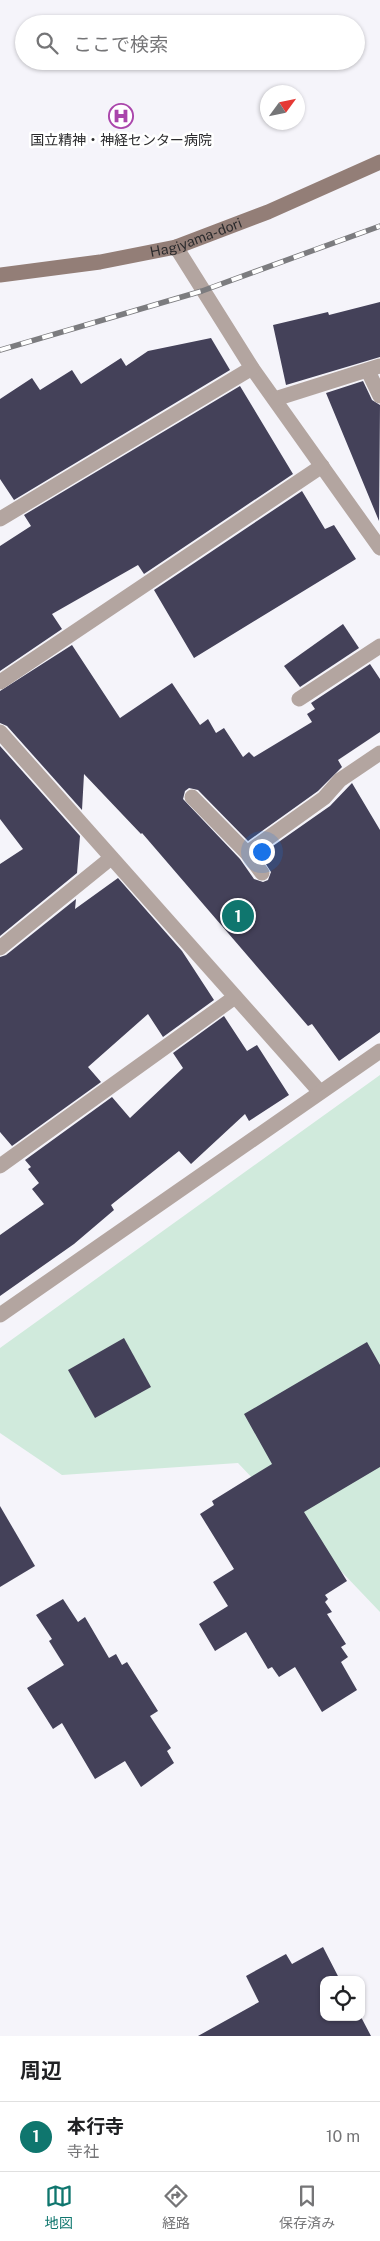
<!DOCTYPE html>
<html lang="ja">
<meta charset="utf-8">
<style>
:root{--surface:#fff;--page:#f6f6f6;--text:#202124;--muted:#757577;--line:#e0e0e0;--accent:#0f766e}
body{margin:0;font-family:"Public Sans","Noto Sans JP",sans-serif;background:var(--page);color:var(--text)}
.controls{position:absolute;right:15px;bottom:15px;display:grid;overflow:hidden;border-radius:10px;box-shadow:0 1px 4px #0004}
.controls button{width:45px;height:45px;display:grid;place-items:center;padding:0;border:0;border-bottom:1px solid var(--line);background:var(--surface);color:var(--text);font:25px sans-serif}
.compass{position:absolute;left:260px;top:85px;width:45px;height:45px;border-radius:50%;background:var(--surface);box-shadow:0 1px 4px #0004;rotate:57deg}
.you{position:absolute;left:261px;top:851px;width:18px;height:18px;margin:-12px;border:4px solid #fff;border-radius:50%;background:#1a73e8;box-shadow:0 0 0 8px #1a73e833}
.badge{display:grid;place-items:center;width:32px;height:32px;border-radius:50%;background:var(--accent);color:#fff;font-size:16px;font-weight:700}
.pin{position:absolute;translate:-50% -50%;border:2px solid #fff;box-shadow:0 1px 5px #0006}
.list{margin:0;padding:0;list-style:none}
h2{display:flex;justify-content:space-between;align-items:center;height:65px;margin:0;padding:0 20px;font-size:21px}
h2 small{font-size:16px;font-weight:400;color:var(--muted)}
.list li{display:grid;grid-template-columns:32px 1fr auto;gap:15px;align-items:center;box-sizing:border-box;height:70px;padding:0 20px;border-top:1px solid var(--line)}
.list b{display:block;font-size:19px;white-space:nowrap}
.list p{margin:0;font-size:16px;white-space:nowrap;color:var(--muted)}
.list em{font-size:16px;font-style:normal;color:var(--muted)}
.icon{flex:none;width:28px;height:28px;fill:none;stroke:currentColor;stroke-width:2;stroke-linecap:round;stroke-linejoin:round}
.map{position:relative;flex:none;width:380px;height:2036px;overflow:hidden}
.search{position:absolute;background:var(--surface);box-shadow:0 1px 4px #0004;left:15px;right:15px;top:15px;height:55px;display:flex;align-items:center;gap:12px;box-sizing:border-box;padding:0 18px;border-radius:28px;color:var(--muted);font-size:19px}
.sheet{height:135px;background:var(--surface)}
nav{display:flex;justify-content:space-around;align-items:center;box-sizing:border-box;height:70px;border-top:1px solid var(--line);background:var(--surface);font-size:14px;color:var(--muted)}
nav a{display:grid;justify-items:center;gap:2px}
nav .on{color:var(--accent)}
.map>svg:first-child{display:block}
.green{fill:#d0eadc}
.building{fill:#444159}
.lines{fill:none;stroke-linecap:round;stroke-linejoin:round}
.lane{stroke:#b3a5a0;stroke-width:15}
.street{stroke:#b3a5a0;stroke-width:15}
.secondary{stroke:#937e77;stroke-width:15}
.rail-casing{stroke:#7c7c7f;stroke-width:5.5}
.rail{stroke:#fff;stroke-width:4;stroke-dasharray:11;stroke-linecap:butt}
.labels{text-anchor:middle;stroke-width:5;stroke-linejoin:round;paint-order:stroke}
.poi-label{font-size:14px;fill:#2b2b2d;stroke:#fff}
.street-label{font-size:14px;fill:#2b2b2d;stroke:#fff}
</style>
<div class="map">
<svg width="380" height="2036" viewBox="0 0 380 2036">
<rect width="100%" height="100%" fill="#f5f4fa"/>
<polygon class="green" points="380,1075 380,1612 238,1463 62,1475 0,1433 0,1348"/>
<g class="building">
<polygon points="380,302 380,357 286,385 273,325 328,312 329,315"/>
<polygon points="211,338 230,370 14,500 0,479 0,399 32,378 40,390 72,370 81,384 121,358 126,366 148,351"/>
<polygon points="363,381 372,400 380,405 379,521 326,393"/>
<polygon points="240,386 293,474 144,574 138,565 52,614 62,629 0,671 0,546 31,526 24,515"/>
<polygon points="302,491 325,529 334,525 356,559 194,658 154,590"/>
<polygon points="343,624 359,648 300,687 284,666"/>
<polygon points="72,645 120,718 172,683 200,725 208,719 216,733 224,728 243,757 249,752 254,757 312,722 307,714 315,709 311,703 370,664 380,679 380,732 338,760 342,767 318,791 248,841 198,790 189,788 185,791 183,799 240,859 254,879 263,882 268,880 271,872 260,855 330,806 352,783 380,830 380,1032 339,1061 312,1024 308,1026 142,833 141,834 84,774 82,810 7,726 0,723 0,691"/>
<polygon points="0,746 80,836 77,873 0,936 0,864 23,849 0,819"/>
<polygon points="118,878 182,951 214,1000 163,1037 148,1014 88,1067 101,1082 12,1146 0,1132 0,957 6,955 76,899 75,909"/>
<polygon points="224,1016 247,1051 257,1045 289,1095 249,1121 245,1114 191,1164 179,1151 111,1205 114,1210 74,1244 0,1296 0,1235 44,1204 32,1189 39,1183 28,1169 31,1167 25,1160 112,1097 130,1118 183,1068 173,1053"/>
<polygon points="124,1338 151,1387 95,1418 68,1370"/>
<polygon points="367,1342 380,1365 380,1467 304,1512 347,1581 325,1595 328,1599 325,1602 332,1612 327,1614 346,1644 341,1647 348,1657 341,1662 357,1690 322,1712 295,1667 279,1677 272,1667 268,1669 246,1632 215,1651 199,1624 228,1606 213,1582 234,1569 200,1514 214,1505 212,1501 272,1464 244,1414"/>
<polygon points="0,1506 35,1566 0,1587"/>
<polygon points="63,1599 78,1622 85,1617 109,1658 116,1654 122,1665 127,1662 158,1711 150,1716 171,1748 167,1751 174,1763 141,1787 125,1761 95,1779 62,1723 53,1729 27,1688 64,1665 49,1641 52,1639 36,1615"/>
<polygon points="323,1947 340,1980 324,1980 324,2017 361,2017 371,2036 198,2036 259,2002 246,1976 286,1954 292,1964"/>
</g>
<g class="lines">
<g class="lane">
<polyline points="368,371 380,396"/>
<polyline points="299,699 380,646"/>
</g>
<g class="street">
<polyline points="176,247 252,368 380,548"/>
<polyline points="275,399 380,366"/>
<polyline points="0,519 252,368"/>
<polyline points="0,682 322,466"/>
<polyline points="0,732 320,1092"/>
<polyline points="192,797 247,853 262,873"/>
<polyline points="247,853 324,798 340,780 380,753"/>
<polyline points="0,948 111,858"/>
<polyline points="0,1166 235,997"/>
<polyline points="0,1315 380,1051"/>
</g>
<path class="secondary" id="s1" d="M0,275L100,262L176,247L268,212L380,162"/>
<defs>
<polyline id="rail" points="0,350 202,291 380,226"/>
</defs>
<use href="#rail" class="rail-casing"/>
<use href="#rail" class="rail"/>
</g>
<defs>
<symbol id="hospital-ring" viewBox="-11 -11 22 22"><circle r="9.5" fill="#fff" stroke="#aa45ab" stroke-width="1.5"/><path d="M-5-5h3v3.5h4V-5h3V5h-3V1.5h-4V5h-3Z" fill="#aa45ab"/></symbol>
</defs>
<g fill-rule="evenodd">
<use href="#hospital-ring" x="107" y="102" width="28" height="28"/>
</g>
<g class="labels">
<g class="poi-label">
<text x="121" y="145">国立精神・神経センター病院</text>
</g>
<g class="street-label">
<text dy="5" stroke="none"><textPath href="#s1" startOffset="200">Hagiyama-dori</textPath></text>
</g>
</g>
</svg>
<div class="controls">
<button><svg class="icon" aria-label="locate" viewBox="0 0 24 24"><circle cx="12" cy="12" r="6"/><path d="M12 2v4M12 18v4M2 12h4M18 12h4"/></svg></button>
</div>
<svg class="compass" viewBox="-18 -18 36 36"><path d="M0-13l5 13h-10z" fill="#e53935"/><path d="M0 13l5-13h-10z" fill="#757577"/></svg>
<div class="you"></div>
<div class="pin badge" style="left:238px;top:916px">1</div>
<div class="search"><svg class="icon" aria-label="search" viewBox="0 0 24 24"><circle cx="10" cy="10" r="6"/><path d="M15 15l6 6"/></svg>ここで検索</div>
</div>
<section class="sheet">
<h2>周辺<small></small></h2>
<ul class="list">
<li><span class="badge">1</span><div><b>本行寺</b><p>寺社</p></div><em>10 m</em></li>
</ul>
</section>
<nav>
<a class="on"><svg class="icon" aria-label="map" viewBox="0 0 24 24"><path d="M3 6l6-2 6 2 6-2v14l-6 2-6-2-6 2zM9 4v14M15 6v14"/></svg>地図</a>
<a><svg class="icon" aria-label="directions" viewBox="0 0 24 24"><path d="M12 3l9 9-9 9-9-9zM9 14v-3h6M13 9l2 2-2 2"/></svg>経路</a>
<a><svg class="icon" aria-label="saved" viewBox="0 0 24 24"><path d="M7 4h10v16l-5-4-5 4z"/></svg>保存済み</a>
</nav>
